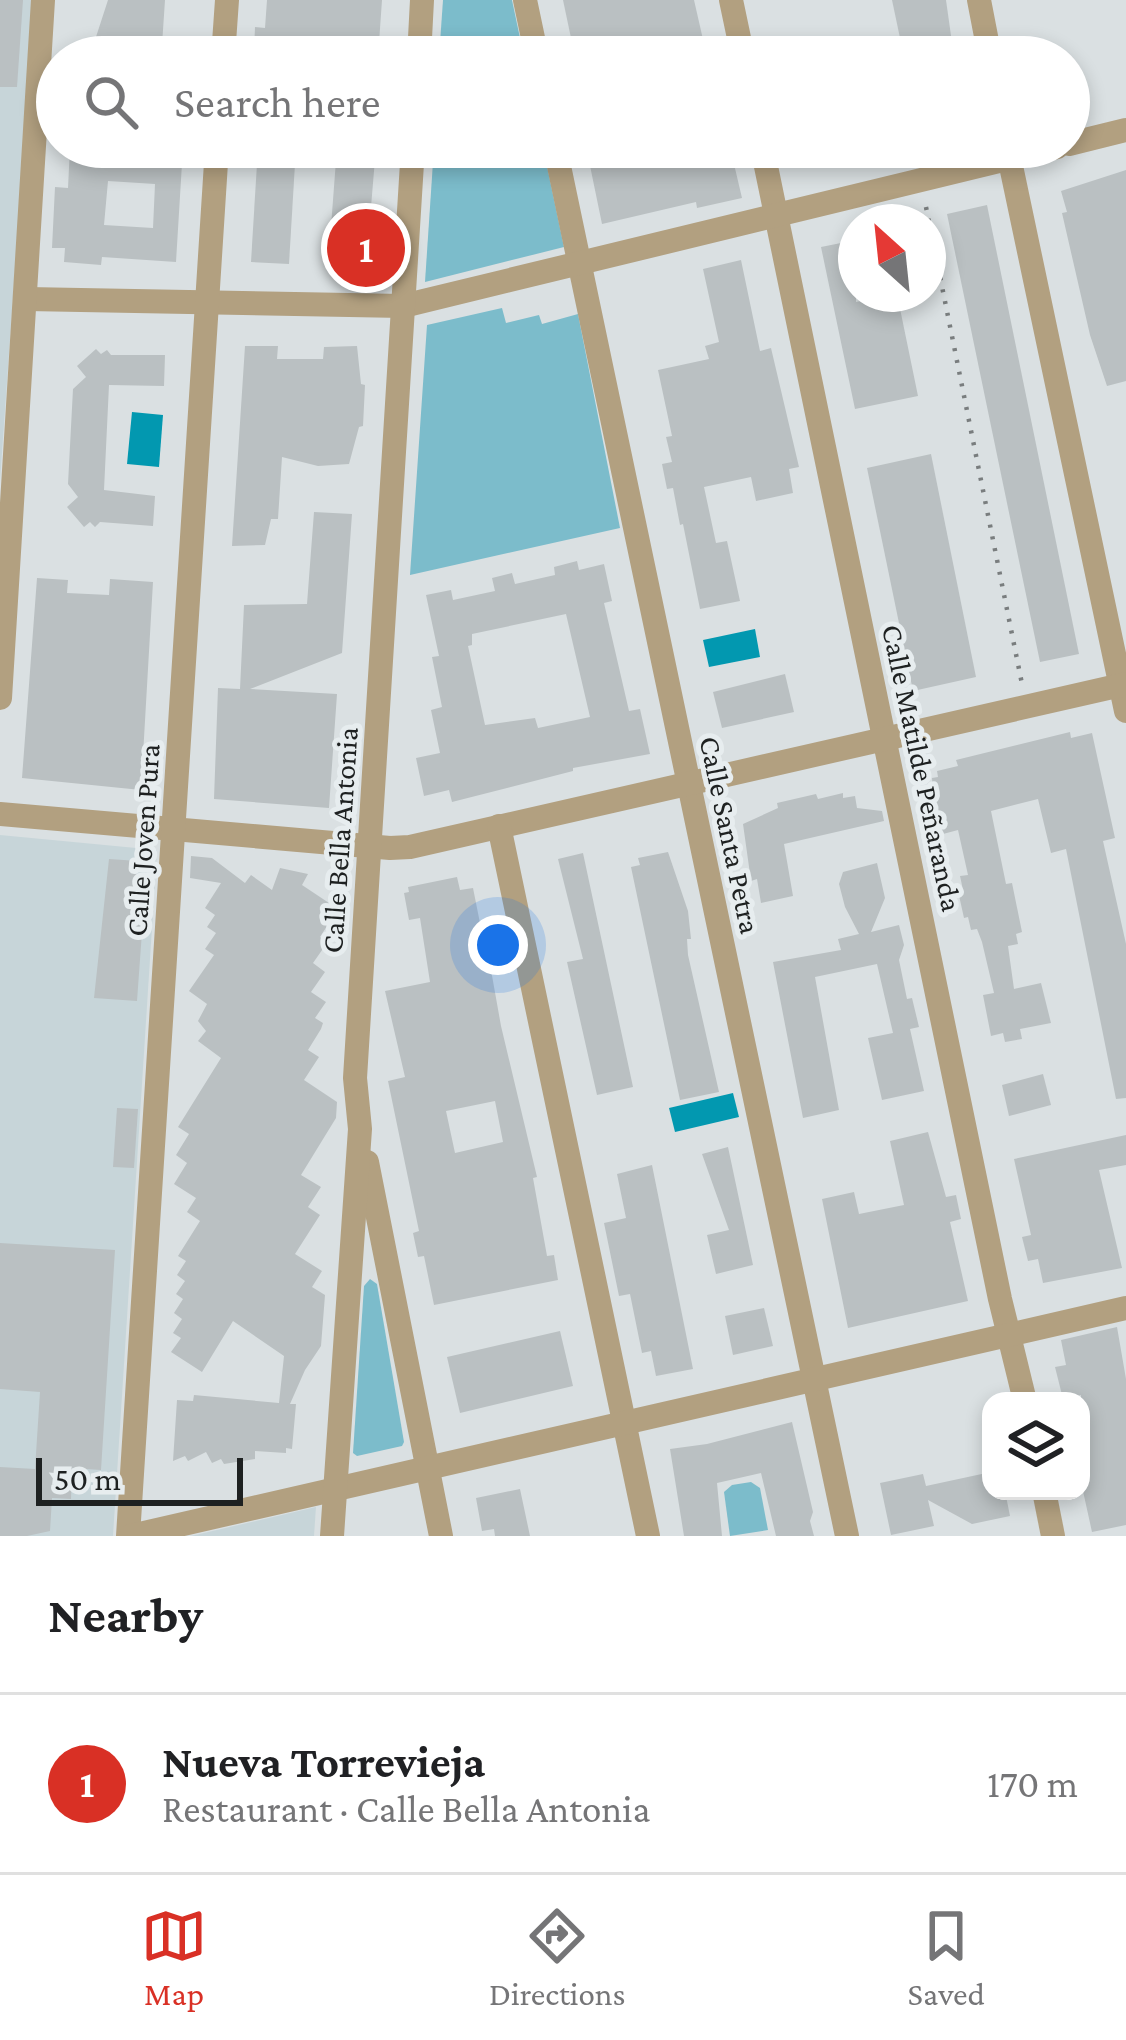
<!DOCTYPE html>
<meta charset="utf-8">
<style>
:root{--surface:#fff;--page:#f2f2f2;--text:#202124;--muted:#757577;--line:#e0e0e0;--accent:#d93025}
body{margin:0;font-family:"Crimson Pro",serif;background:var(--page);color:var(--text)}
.controls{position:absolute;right:36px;bottom:36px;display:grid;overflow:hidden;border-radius:24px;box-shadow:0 6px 18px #0003}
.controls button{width:108px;height:108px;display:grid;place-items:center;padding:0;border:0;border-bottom:3px solid var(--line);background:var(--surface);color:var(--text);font:60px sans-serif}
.compass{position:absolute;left:838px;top:204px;width:108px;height:108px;border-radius:50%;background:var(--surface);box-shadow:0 6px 18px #0003;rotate:333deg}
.scale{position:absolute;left:36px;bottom:30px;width:207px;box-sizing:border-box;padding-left:12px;border:6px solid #1e2121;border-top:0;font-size:33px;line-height:42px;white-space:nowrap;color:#1e2121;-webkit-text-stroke:9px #e7edef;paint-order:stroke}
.you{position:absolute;left:498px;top:945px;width:42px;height:42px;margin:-30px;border:9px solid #fff;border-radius:50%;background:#1a73e8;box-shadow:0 0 0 18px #1a73e833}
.badge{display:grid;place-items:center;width:78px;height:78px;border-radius:50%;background:var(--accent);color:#fff;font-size:39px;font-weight:700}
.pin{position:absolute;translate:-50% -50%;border:6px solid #fff;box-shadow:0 3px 12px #0006}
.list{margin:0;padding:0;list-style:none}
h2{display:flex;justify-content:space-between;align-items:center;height:156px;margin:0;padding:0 48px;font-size:51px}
h2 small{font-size:39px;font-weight:400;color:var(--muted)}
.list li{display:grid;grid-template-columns:78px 1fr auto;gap:36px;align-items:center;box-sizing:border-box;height:180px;padding:0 48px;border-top:3px solid var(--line)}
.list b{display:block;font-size:45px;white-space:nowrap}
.list p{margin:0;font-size:39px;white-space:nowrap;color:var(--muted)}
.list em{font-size:39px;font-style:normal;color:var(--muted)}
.icon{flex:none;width:66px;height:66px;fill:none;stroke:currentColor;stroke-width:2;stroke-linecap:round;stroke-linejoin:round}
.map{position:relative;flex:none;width:1126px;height:1536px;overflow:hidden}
.search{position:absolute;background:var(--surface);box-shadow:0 6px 18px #0003;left:36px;right:36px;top:36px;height:132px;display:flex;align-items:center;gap:30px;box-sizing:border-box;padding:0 42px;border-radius:66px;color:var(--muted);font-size:45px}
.sheet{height:336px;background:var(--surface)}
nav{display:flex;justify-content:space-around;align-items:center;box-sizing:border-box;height:168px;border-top:3px solid var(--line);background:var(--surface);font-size:33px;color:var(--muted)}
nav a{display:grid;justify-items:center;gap:6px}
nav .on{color:var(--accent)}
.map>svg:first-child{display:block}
.built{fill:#c7d5d9}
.green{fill:#7cbccb}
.water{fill:#0298b0}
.building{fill:#bac0c2;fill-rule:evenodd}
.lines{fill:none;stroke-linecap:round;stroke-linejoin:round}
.path{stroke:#797d7e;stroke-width:4.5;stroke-dasharray:3 9;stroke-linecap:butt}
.street{stroke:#b2a080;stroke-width:24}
.labels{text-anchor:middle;stroke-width:10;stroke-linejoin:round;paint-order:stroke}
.street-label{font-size:30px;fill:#1e2121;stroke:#e7edef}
</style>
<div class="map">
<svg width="1126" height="1536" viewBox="0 0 1126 1536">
<rect width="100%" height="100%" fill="#dae0e2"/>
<g class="built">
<polygon points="0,0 34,0 0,481"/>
<polygon points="0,835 157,850 113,1536 0,1536"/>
<polygon points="316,1507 314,1536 191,1536"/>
</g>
<g class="green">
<polygon points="443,0 512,0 524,57 439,57"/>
<polygon points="434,147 543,147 564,247 425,282"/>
<polygon points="502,308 506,323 539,315 542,324 578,314 620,528 410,575 427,325"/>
<polygon points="370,1279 377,1284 404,1442 402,1446 357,1456 353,1453 364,1286"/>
<polygon points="751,1482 760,1488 768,1530 730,1536 724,1492 732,1485"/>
</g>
<g class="water">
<polygon points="132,412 163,415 159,467 127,464"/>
<polygon points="755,629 760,657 709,667 703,640"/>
<polygon points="733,1093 739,1117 675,1132 669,1108"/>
</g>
<g class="building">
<polygon points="0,0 23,0 17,87 0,87"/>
<polygon points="108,0 165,0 162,45 154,44 154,50 105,46 105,40 95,40"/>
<polygon points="267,0 382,0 378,57 264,57 264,52 254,52 255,27 265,28"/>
<polygon points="563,0 694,0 707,57 575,57"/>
<polygon points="892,0 946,0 954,57 904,57"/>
<path d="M70,147H183L176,262L102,257L101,265L64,262L65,248H52L55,187L68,188ZM108,181L155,184L153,228L104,225Z"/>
<polygon points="258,147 296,147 289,264 251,262"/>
<polygon points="337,147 376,147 369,231 378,232 376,257 329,253"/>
<polygon points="627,147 730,147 742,198 697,208 696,202 602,224 588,156"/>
<polygon points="1126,170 1126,381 1107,386 1090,335 1062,213 1067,212 1061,191"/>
<polygon points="987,205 1079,654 1040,662 947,214"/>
<polygon points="856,240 856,302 897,294 918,396 855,409 821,247"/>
<polygon points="741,260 760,351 771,348 799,467 789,469 793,493 756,501 751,477 704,487 716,543 727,541 740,601 700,609 683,524 680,525 673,488 667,489 662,464 672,462 666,437 672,436 658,370 709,359 705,346 719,342 703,269"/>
<polygon points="245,346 278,346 277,359 323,359 324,347 357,346 361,384 365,385 363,426 359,427 349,464 318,466 282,457 278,519 271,519 265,545 232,546"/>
<polygon points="96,349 101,354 107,350 111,355 165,355 164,386 109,385 104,490 155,496 153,526 100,522 95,527 90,522 84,527 67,507 78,497 68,484 73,389 86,377 77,366"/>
<polygon points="931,454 976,677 913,691 867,468"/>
<polygon points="314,512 352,514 342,653 250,689 337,694 329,808 214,799 218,688 240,689 244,605 307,604"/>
<path d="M577,561L579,570L604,564L612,601L604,603L629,711L640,709L650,754L573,768V771L452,802L449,790L424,796L416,758L440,753L431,710L442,707L432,657L439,656L426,595L451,590L453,600L495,591L492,578L512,573L515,584L555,575L554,567ZM566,614L590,717L538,728L535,718L485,725L468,646L472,645V634Z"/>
<polygon points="37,578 68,580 67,593 109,595 110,579 153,582 141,790 22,778"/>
<polygon points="785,674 794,712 722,728 713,692"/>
<polygon points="1070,732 1071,738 1092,733 1115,838 1103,841 1126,944 1126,1098 1116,1099 1066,849 1051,853 1038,799 991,811 1006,884 1012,883 1022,932 1016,934 1018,944 1008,946 1014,989 1041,983 1051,1023 1020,1029 1022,1039 1005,1042 1003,1033 991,1036 983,995 994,993 982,942 977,929 971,930 968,917 964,918 958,891 963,890 960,876 968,875 958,830 943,834 933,794 932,778 938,777 937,771 958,766 956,760"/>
<polygon points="843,793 843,798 855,796 857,808 882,811 884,821 784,844 793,896 761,903 757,879 751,881 743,824 778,808 777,803 816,794 818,799"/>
<polygon points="668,852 688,911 691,939 687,939 688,955 719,1092 680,1100 631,867 640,865 638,858"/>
<polygon points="583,853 633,1087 597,1095 567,962 583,959 558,859"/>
<polygon points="191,856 212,858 245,883 251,875 272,890 280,868 308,874 302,885 338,909 320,937 327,943 313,963 325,972 311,992 326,1002 315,1018 323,1023 321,1029 308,1050 319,1057 304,1080 337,1102 336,1118 301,1175 321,1187 308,1207 320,1215 295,1254 322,1271 312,1287 325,1295 321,1346 305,1370 290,1404 296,1404 292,1449 286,1448 286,1453 255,1451 255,1459 224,1464 221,1459 212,1463 206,1452 188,1461 185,1456 173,1461 177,1400 193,1401 194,1395 279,1403 284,1356 233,1321 202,1372 171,1352 181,1338 173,1333 182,1319 174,1313 183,1299 176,1294 185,1281 177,1275 186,1261 178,1256 200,1221 187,1212 196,1198 174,1184 187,1163 176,1155 189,1134 178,1127 221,1058 198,1041 206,1031 198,1021 207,1004 189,991 214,955 205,949 216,933 207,927 215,915 205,908 221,883 190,878"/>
<polygon points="109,859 138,861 132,918 143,918 137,1001 94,998"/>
<polygon points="877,863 885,898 871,932 899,925 904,945 899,960 907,999 912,998 919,1027 910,1029 924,1091 882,1100 868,1038 893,1033 877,964 815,977 839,1110 803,1118 773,962 841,950 838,939 859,934 845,907 839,884 843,872"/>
<path d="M457,877L460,890L473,888L481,928L490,926L496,951L488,953L501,1026L537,1177L533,1178L547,1256L554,1255L558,1280L434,1305L424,1256L418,1257L413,1233L419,1231L388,1081L405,1077L385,991L430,982L420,918L409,920L404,893L409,892L408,887ZM495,1101L503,1142L455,1153L446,1111Z"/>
<polygon points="1043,1074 1051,1105 1009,1116 1002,1085"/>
<polygon points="117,1108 138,1109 134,1168 113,1167"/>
<polygon points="928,1132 946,1197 956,1195 961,1219 950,1222 968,1301 848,1328 822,1199 854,1192 859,1214 904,1205 890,1141"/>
<polygon points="1126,1135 1126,1165 1099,1170 1122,1268 1043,1283 1038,1259 1028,1261 1022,1237 1031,1235 1014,1159"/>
<polygon points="728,1147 753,1265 716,1274 707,1235 729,1230 702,1154"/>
<polygon points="652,1165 693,1369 656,1376 651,1351 642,1353 630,1294 619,1296 604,1223 626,1218 617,1174"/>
<polygon points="0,1243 115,1250 101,1470 72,1468 71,1499 52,1498 50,1531 27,1536 0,1536 0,1467 35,1469 40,1392 0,1389"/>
<polygon points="764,1308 773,1346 733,1355 725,1316"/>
<polygon points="1117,1327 1126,1379 1126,1525 1092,1532 1081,1482 1081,1395 1063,1399 1055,1367 1066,1365 1061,1340"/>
<polygon points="560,1331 573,1386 460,1413 447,1357"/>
<polygon points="792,1422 813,1512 810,1521 814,1536 776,1536 761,1473 717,1483 722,1536 684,1536 670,1449 707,1444"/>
<polygon points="991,1472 991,1491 1005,1491 1010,1516 972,1524 928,1500 934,1526 891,1535 880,1483 923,1474 926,1486"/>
<polygon points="520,1489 530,1536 495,1536 494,1529 482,1531 476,1498"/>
</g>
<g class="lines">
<polyline class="path" points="926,207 1022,684"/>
<g class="street">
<polyline points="525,0 537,57"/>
<polyline points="731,0 743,57"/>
<polyline points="979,0 990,57"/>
<polyline points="223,57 227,0"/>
<polyline points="419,57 422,0"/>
<polyline points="1069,144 1126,130"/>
<polyline points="555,147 847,1536"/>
<polyline points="762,147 1000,1299 1025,1401"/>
<polyline points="1007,147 1126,711"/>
<polyline points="27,299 403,306 1057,147"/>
<polyline points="0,698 43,0"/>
<polyline points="0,814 390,848 410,847 1126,684"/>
<polyline points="499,826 648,1536"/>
<polyline points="367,1162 441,1536"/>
<polyline points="1044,1491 1053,1536"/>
<polyline points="128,1536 217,147"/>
<polyline points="131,1536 1126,1308"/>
<polyline points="332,1536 360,1129 355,1078 413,147"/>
</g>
</g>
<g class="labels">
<g class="street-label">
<text transform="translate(922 768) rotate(78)" y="10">Calle Matilde Peñaranda</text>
<text transform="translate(730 835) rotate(78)" y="10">Calle Santa Petra</text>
<text transform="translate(143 840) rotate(-86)" y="10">Calle Joven Pura</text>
<text transform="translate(340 840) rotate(-86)" y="10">Calle Bella Antonia</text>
</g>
</g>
</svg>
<div class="controls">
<button><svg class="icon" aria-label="layers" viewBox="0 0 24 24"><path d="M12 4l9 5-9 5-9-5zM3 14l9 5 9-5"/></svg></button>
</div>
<svg class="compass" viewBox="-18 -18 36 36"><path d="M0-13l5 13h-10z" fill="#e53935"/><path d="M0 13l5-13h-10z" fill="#757577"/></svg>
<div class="scale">50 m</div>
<div class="you"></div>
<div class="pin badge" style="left:366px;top:248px">1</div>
<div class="search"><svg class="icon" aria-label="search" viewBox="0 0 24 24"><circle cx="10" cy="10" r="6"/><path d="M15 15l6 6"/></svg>Search here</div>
</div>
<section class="sheet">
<h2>Nearby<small></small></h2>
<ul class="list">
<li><span class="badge">1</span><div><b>Nueva Torrevieja</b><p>Restaurant · Calle Bella Antonia</p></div><em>170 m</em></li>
</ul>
</section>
<nav>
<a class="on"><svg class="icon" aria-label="map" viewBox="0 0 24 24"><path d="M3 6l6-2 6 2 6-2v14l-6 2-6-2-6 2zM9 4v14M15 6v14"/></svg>Map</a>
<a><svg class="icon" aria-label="directions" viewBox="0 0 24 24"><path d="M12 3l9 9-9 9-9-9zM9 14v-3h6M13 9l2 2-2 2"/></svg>Directions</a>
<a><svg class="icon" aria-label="saved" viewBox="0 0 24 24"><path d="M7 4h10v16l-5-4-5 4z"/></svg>Saved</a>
</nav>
